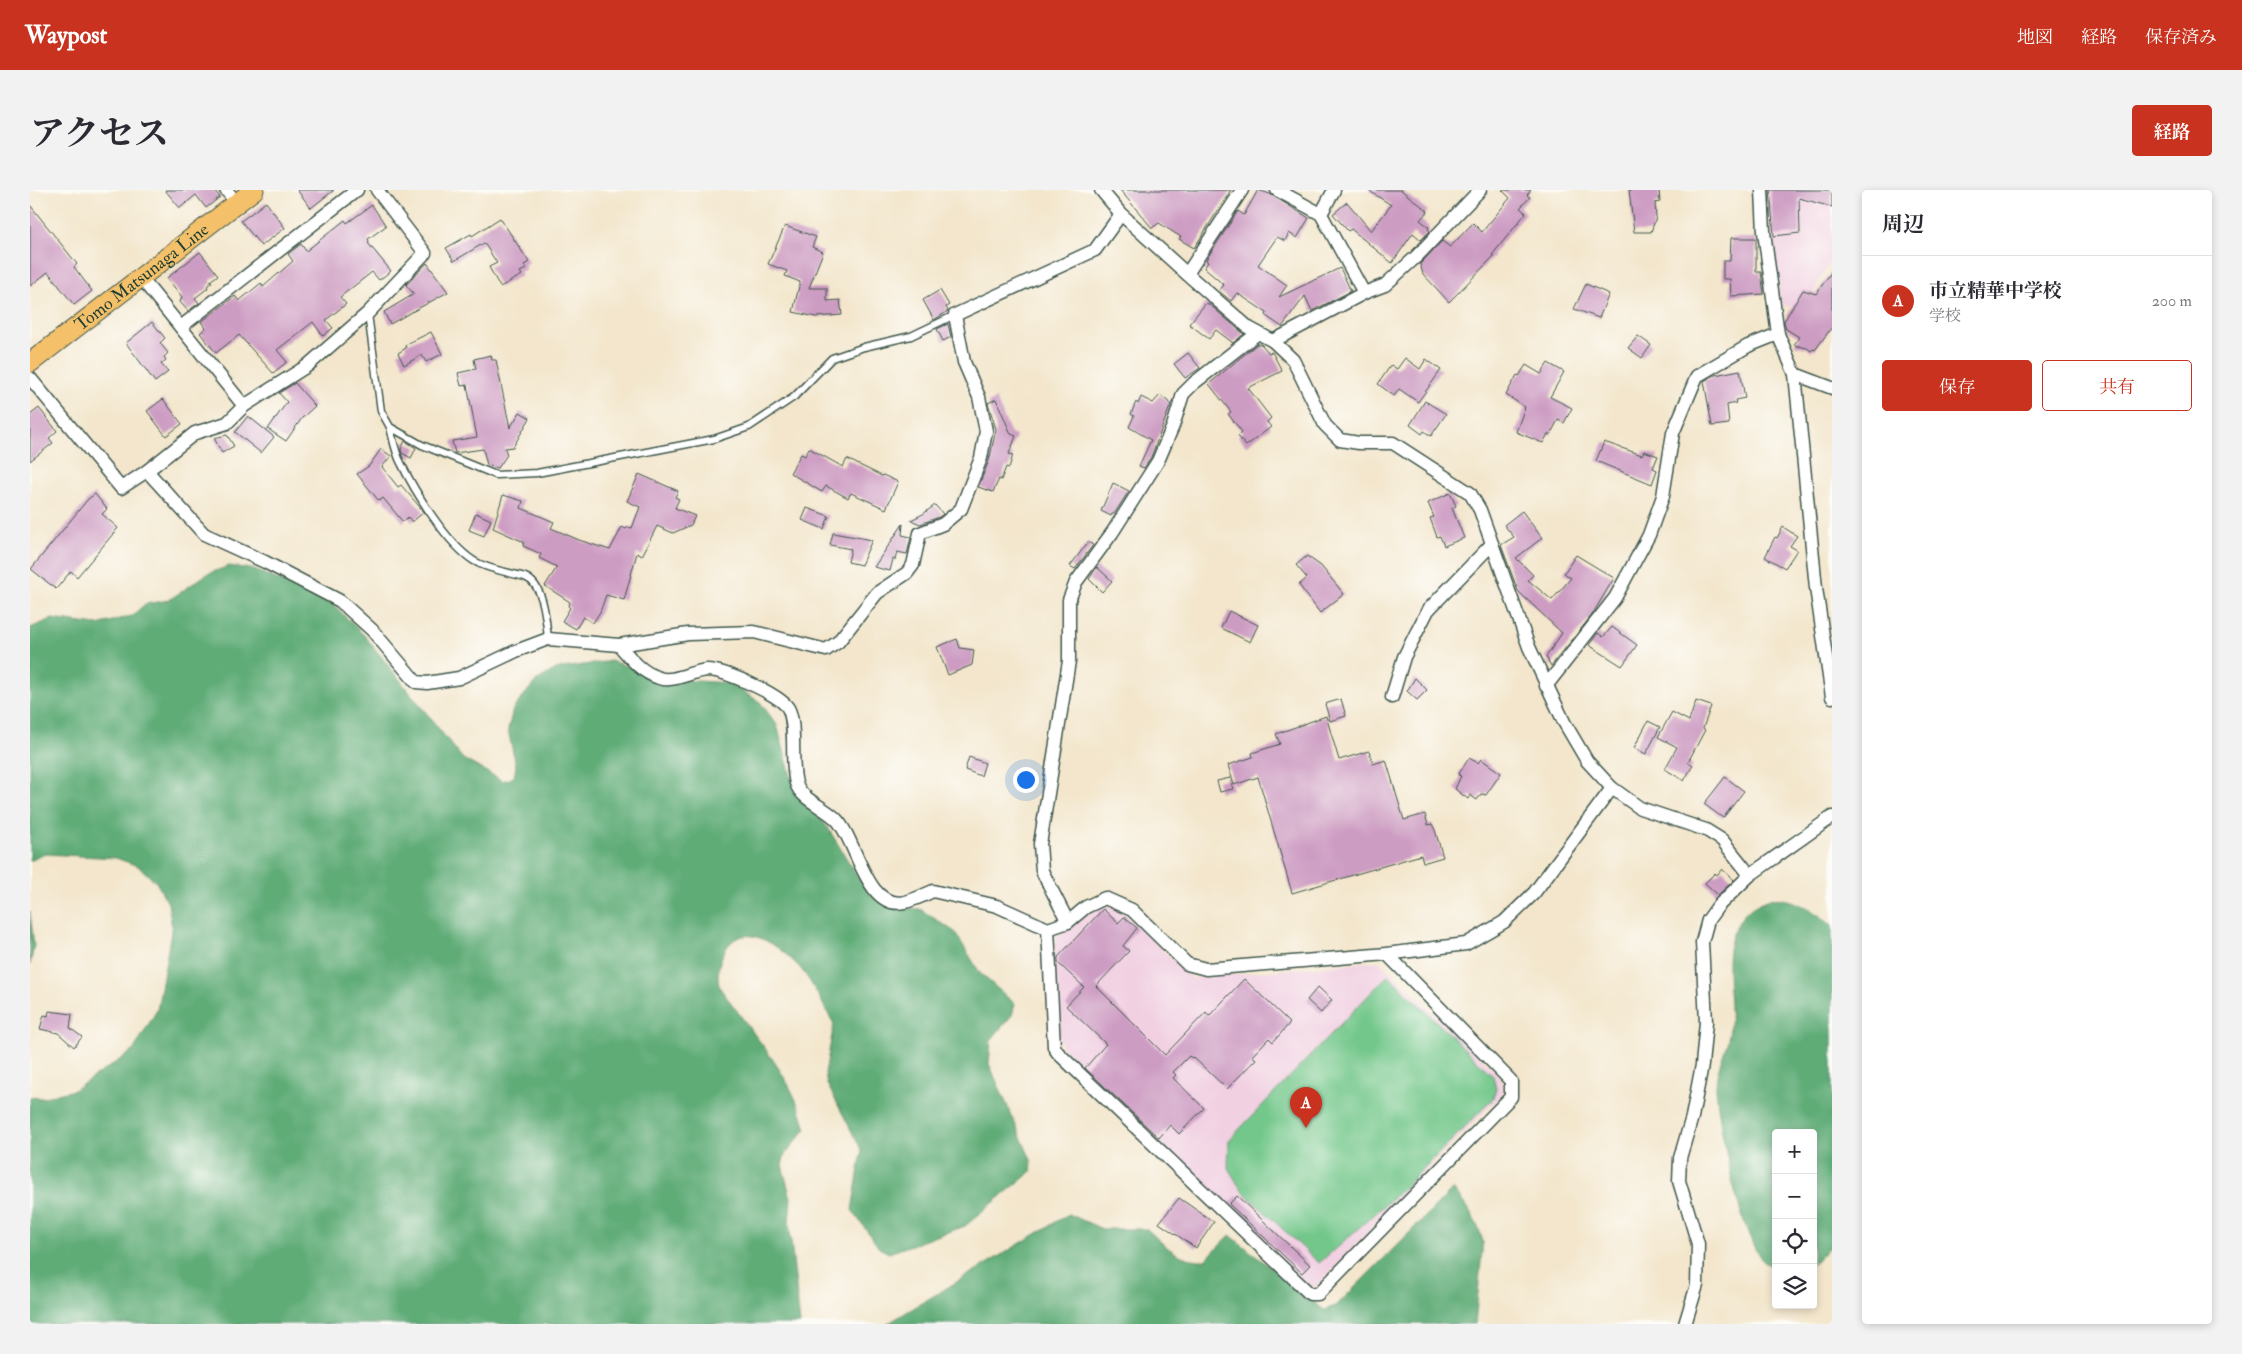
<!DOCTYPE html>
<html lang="ja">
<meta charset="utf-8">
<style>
:root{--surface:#fff;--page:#f2f2f3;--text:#2b2b33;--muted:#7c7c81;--line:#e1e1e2;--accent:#c8321e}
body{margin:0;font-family:"IM FELL Double Pica","Noto Serif JP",serif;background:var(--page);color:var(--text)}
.controls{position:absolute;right:15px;bottom:15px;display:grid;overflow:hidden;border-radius:5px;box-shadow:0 2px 8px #0003}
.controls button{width:45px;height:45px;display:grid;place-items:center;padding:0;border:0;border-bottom:1px solid var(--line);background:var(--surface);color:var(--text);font:25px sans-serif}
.you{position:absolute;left:995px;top:589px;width:18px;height:18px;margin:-12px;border:4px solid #fff;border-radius:50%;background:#1a73e8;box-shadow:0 0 0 8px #1a73e833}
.badge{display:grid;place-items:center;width:32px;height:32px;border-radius:50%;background:var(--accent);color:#fff;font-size:16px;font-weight:700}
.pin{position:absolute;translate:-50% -41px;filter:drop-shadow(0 1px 2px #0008)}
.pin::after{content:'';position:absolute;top:26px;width:18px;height:15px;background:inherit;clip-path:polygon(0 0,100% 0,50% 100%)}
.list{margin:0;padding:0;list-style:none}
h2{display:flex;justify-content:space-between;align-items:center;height:65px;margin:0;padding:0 20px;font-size:21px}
h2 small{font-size:16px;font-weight:400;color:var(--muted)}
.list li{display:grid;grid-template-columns:32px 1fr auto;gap:15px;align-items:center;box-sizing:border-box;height:90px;padding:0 20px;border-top:1px solid var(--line)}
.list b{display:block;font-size:19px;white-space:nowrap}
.list p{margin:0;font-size:16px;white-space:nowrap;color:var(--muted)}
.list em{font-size:16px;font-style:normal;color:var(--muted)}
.actions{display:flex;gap:10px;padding:15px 20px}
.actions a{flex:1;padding:11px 0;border:1px solid var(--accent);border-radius:5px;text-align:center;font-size:18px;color:var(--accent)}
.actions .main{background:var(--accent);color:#fff}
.icon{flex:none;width:28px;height:28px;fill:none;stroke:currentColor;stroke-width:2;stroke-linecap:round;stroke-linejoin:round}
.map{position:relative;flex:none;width:1802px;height:1134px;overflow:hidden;border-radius:5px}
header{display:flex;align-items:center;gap:30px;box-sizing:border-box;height:70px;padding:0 25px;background:var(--accent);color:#fff}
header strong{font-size:24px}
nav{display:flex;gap:28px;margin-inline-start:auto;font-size:18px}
.intro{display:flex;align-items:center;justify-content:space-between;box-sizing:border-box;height:120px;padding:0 30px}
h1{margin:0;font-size:35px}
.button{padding:12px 22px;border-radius:5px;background:var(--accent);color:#fff;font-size:18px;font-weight:700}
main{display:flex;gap:30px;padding:0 30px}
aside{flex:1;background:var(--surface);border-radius:5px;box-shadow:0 2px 8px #0003}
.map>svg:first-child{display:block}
.built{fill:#f1d0e2}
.green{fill:#73c78b;stroke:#498260}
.forest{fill:#5eac77;stroke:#3e7456}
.building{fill:#cd9cc3}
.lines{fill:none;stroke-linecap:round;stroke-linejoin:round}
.lane-casing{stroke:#3f564b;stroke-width:9}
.street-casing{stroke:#3f564b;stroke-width:15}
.primary-casing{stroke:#3f564b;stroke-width:21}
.lane{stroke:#fff;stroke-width:6}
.street{stroke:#fff;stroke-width:12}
.primary{stroke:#f4c16a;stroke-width:19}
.labels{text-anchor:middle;stroke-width:4;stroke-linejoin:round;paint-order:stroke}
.street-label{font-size:18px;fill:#1f3d34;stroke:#fdfcf7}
</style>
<header>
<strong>Waypost</strong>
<nav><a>地図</a><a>経路</a><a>保存済み</a></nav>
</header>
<div class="intro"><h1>アクセス</h1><a class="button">経路</a></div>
<main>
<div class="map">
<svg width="1802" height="1134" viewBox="0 0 1802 1134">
<rect width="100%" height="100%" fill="#fdfcf7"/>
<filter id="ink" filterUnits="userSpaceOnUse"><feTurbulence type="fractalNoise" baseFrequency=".02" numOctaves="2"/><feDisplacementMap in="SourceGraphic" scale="10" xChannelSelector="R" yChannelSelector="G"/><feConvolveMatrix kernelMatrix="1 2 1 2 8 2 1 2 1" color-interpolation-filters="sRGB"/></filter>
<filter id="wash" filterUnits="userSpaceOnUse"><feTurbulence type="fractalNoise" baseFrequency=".0096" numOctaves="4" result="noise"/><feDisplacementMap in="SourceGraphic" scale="20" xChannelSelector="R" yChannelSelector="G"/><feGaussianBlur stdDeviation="1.12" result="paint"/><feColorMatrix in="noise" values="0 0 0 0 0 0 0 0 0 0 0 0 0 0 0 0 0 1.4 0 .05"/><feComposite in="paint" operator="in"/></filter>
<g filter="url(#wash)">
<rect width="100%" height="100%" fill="#f3e6cc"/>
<g class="built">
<polygon points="1736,0 1802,0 1802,68 1774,119 1751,115"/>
<polygon points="1075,713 1092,721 1162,788 1349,771 1472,888 1472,904 1405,971 1291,1092 1284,1097 1277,1096 1031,856 1021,776 1026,746 1067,716"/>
</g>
<polygon class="green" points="1358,785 1463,886 1466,898 1463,909 1374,998 1289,1073 1212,1001 1198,978 1199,950"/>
<g class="forest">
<path d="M199,376L222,379L301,412L334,445L433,569L473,591L484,587L486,576L478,540L483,519L506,491L526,479L581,471L637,489L699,493L730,512L747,535L763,593L798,638L831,692L847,707L868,717L890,719L925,742L950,783L985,814L982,825L961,850L959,874L1002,972L1001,982L935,1036L859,1063L849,1058L822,1020L832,961L797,894L795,883L804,834C794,817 784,795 771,779C748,754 706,722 690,772C688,777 687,792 690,798C696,807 704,816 710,825C738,863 764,893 776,939L755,964L752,975L761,1008L759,1032L770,1134H0V907L11,908L44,900L103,861L127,820L142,737L138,713L126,692L108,676L86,668L15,664L0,671V438L22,429L67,435L102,426L115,414L139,410L177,384Z"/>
<path d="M1743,708C1766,709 1786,721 1802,736V1054L1783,1074V943H1746V1077C1740,1076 1734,1073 1730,1067C1709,1037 1689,937 1686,898C1685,877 1700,856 1700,835C1702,803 1691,766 1706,737C1715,719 1726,714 1743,708Z"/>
<polygon points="0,721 4,756 0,775"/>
<path d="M1423,999C1436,1016 1448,1031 1453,1052L1445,1134H857L1039,1024L1072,1039H1117C1135,1056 1149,1071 1175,1070L1200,1045L1294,1120L1306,1116Z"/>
</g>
<g id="blocks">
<g class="building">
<polygon points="135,0 184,0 190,7 176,18 166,5 150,18"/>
<polygon points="267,0 304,0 281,18"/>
<polygon points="1090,0 1201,0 1164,58 1149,49 1151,47 1129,33 1122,38"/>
<polygon points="1228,0 1240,4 1279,28 1267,48 1259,43 1255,51 1247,47 1228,75 1257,95 1249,107 1310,78 1321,101 1282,121 1275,106 1252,137 1236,126 1237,123 1207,103 1201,111 1189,101 1194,95 1174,78 1178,72 1176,70 1208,21 1214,25"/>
<polygon points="1338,0 1371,0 1398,21 1390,30 1399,37 1398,39 1400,41 1391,50 1383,43 1362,73 1321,39 1318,41 1303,24 1317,12 1341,41 1361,15"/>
<polygon points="1472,0 1501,0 1497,5 1500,7 1490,18 1496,23 1462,65 1464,66 1419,112 1393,84 1390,74 1412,51 1420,57 1443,33 1452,42 1480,8"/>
<polygon points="1599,0 1629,0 1630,12 1625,13 1626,27 1621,42 1604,42"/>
<polygon points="1740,0 1802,0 1802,17 1769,8 1770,43 1744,46"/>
<polygon points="236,12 255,38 231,56 211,31"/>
<polygon points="0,15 47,74 44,77 62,101 44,115 18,82 0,96"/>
<polygon points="342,15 356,36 338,49 339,51 338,53 361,81 349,90 342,82 310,107 316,114 296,130 303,138 293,146 283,132 247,160 257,172 243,183 209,145 186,163 170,143 176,138 171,132 205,106 209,111 231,93 233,97 263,71 258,64 271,54 276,61 315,30 317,33"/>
<polygon points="470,28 499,72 494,75 496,79 490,82 492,85 470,97 459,77 467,73 454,53 424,71 416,58 441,44 442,46"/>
<polygon points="755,36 786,47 782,57 793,62 779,98 797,98 797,111 810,110 812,125 786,127 763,122 770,92 755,86 757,81 738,74"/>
<polygon points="1701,48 1726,48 1726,82 1731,82 1734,104 1701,106 1700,89 1693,89 1693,71 1700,71"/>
<polygon points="170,62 188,85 180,91 182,92 177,96 178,98 165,108 169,113 158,121 150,112 152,107 137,88"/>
<polygon points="397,73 418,102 360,134 354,122 384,104 376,95"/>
<polygon points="1802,81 1802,137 1785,160 1783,159 1781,161 1777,158 1764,155 1769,147 1756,139 1754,131 1773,100 1786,104"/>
<polygon points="1556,94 1579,104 1569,128 1544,119"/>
<polygon points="910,100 919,115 916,117 918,121 904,130 893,110"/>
<polygon points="1176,113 1180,115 1214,144 1203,153 1186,140 1179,149 1159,134"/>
<polygon points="122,132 135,148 130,153 138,163 134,167 136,170 131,174 138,182 125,192 96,153"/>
<polygon points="918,134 921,147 913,151 907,139"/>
<polygon points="401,142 412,164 396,172 392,165 374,175 368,163 376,158 375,155"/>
<polygon points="1608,146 1621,155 1612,168 1598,158"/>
<polygon points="1227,154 1231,154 1239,163 1242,162 1252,181 1218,198 1241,228 1237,232 1241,237 1216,256 1208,246 1212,242 1198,224 1201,222 1179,194"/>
<polygon points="1158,163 1170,178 1155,188 1144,174"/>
<polygon points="461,165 462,170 466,170 480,238 490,222 500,228 483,257 475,258 477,265 468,278 457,275 453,259 425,263 422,251 447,247 437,195 431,196 428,183 446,179 444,169"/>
<polygon points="1375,168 1390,179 1396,169 1411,180 1388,212 1369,199 1364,206 1348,194 1361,175 1367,179"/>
<polygon points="1518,173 1534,182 1520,207 1542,218 1534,233 1528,230 1520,245 1518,244 1513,253 1486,242 1495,217 1476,205 1487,185 1489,186 1496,175 1511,184"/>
<polygon points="1710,180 1715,208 1705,210 1706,213 1697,215 1699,234 1682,236 1674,191 1685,185"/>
<polygon points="265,193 285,216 272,228 256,251 238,239 257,212 249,203"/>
<polygon points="1130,205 1141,214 1121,267 1114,278 1109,276 1121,250 1099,237 1104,226 1101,224 1106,212 1108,214 1111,207 1123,213"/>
<polygon points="133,209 152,234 136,246 117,221"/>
<polygon points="966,209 981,244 986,246 979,264 983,265 979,278 976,277 971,290 969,289 963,302 948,297 959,271 966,239 958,213"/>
<polygon points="1395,211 1416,224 1401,246 1394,241 1392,244 1380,235"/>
<polygon points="9,218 27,241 19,248 23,253 0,271 0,225"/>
<polygon points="218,226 244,247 231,263 205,242"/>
<polygon points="197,245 204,256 192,263 184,248"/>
<polygon points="375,251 386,258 381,268 372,263 371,259"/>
<polygon points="1574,252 1612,265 1614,261 1628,266 1623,278 1627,280 1622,294 1566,271"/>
<polygon points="779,258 813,277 817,269 852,286 853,285 868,292 856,319 821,303 818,308 796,296 792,302 760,283 771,264 775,266"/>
<polygon points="351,259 361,266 352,277 368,297 371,295 394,322 382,332 378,327 373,332 353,308 349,311 327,284 339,276"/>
<polygon points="609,284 648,301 645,307 649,309 645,318 665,326 661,335 643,343 627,336 612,366 607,363 594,410 576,405 570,422 563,433 553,427 546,439 532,431 540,418 538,416 540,412 515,396 527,377 509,368 511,364 493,356 494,352 463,338 473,305 493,311 491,318 524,332 521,338 549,350 580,360 592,337 596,339 598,337 602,338 610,317 597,311"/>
<polygon points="1083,293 1099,301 1084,324 1082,324 1081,326 1071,321"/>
<polygon points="1420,303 1426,316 1422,318 1434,348 1414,356 1410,346 1407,347 1400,328 1404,327 1398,313"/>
<polygon points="65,304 77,319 72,324 88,338 47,387 41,381 26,399 1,379 58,309"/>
<polygon points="905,315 913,324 909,327 890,334 881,330 893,324"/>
<polygon points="777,318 799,326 794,339 772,330"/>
<polygon points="1492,321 1512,348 1486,368 1503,385 1498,390 1522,410 1541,388 1534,383 1546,365 1584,388 1562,425 1521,476 1516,467 1532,443 1488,401 1471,355 1484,347 1474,335"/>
<polygon points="446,323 461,330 454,346 439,340"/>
<polygon points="873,334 872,345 881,347 877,364 867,362 865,370 863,369 860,381 844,377"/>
<polygon points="1753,337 1767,346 1760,356 1767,360 1755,378 1735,367 1745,347 1747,348"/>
<polygon points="803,343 842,350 831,375 818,372 821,359 800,355"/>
<polygon points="1058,352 1063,355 1045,379 1040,376"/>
<polygon points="1277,366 1291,376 1314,404 1290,423 1269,395 1277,388 1266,375"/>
<polygon points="1067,377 1082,391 1072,402 1059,389"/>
<polygon points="1199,421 1228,435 1220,452 1191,438"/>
<polygon points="1582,437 1607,455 1592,476 1559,455 1568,443 1573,447"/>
<polygon points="927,449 930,458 944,460 942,475 918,485 907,457"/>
<polygon points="1385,488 1397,500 1387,510 1377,501"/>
<polygon points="1311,509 1316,526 1300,531 1295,514"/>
<polygon points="1666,511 1681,516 1673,538 1675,540 1658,572 1663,575 1654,591 1635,579 1647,557 1628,547 1642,522 1659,531"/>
<polygon points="1296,526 1309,570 1339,561 1343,574 1356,570 1374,630 1395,624 1398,635 1402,634 1405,640 1413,667 1396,672 1393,672 1391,665 1262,703 1228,587 1204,595 1198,575 1223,567 1222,563 1250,554 1246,544"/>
<polygon points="1618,531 1630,537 1616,564 1604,558"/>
<polygon points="939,567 955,573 951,586 935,580"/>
<polygon points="1439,568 1448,573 1451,569 1471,583 1456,605 1451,604 1447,610 1440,605 1438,609 1425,599 1431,586 1428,585"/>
<polygon points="1695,587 1714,601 1693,628 1674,614"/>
<polygon points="1200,588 1203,599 1190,602 1187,591"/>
<polygon points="1692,679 1704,690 1688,705 1675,693 1685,683 1687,685"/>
<polygon points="1073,719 1088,733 1094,727 1107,738 1093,756 1099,761 1066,796 1135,865 1176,822 1179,826 1214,789 1260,833 1243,852 1239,848 1222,866 1226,869 1197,899 1163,867 1162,868 1159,866 1143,882 1146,885 1143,888 1174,918 1149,944 1140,935 1129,948 1055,878 1076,854 1036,816 1054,797 1028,773 1028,767"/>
<polygon points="1288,797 1302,810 1291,823 1277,810"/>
<polygon points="19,821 42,824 40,838 52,847 44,857 28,843 10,839 14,825 18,826"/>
<polygon points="1207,1006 1280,1075 1272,1083 1199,1014"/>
<polygon points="1149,1008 1184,1032 1166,1058 1129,1033"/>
</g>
</g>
</g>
<g filter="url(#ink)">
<use href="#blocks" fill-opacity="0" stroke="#3f564b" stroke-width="1"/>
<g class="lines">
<defs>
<g id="lane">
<polyline points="338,124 351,221 360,237 392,255 466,285 507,283 684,249 719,237 764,207 802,168 834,157 881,146 925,125"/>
<path d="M360,237C363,249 365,262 371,273C385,302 417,354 444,371C459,380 478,382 495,387C515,395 516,432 518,449"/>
</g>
<g id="street">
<polyline points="196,0 207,13"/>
<polyline points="1071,0 1091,24 1157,84 1219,138 1243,151 1263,170 1295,235 1310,250 1329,253 1363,253 1440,303 1450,320 1499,457 1534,532 1557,571 1582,598 1610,618 1676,640 1692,650 1720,685 1802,627"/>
<polyline points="1247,0 1291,24 1334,103"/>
<polyline points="1732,0 1734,42 1748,144 1765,184 1786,398 1802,507"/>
<polyline points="1291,24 1304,0"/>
<polyline points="1157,84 1212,0"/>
<polyline points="111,88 214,216"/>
<polyline points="152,136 327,0"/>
<polyline points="1243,151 1334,103 1355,95 1387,66 1450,0"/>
<polyline points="1765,184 1802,198"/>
<polyline points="0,188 91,298 117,281 165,243 197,233 214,216 277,176 338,123 395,63 347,0"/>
<polyline points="117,281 174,344 235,372 310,411 342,440 386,492 397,493 429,488 486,461 518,449 589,455 658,444 724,442 796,460 808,452 847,403 877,383 883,375 890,343 913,334 931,319 951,268 956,241 949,207 934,172 925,125 1065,60 1091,24"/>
<path d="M589,455C601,469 611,482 629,488C643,493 662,481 677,480C694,480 749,504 758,518C767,534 760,572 766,593C771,610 795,617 807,630C827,651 836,721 875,712C885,710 894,705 903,701L907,702L967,716L1018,739L1038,732L1056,717L1075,708L1102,720L1157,774L1176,779L1357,764L1436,754L1474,732L1504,703L1582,598"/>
<polyline points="1516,496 1585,408 1619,345 1633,306 1643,243 1667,186 1718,156 1748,144"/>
<polyline points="1362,507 1374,467 1398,420 1462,354"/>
<polyline points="1038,732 1012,681 1010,654 1039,471 1039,410 1046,392 1082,343 1128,271 1143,236 1153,204 1164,193 1228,143"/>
<polyline points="1018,739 1024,857 1028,863 1280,1104 1288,1104 1481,907 1481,891 1357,764"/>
<polyline points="1655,1134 1667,1095 1668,1054 1649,991 1650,968 1662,927 1672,875 1676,832 1672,752 1678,730 1688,716 1720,685"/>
</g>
<g id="primary">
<path id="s1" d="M0,173L224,0"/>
</g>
</defs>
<use href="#lane" class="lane-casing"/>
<use href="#street" class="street-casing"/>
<use href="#primary" class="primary-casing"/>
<use href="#lane" class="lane"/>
<use href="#street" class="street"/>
<use href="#primary" class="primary"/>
</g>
</g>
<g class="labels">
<g class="street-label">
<text dy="6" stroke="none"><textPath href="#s1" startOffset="141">Tomo Matsunaga Line</textPath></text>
</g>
</g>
</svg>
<div class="controls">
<button>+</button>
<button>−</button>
<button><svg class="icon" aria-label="locate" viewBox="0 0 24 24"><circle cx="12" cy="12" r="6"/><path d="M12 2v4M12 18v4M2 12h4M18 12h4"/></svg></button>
<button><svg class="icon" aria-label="layers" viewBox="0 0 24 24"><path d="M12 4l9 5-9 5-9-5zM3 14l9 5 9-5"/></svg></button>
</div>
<div class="you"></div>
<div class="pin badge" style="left:1276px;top:938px">A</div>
</div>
<aside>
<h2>周辺<small></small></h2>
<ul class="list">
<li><span class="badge">A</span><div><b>市立精華中学校</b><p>学校</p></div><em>200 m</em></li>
</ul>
<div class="actions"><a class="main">保存</a><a>共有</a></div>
</aside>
</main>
